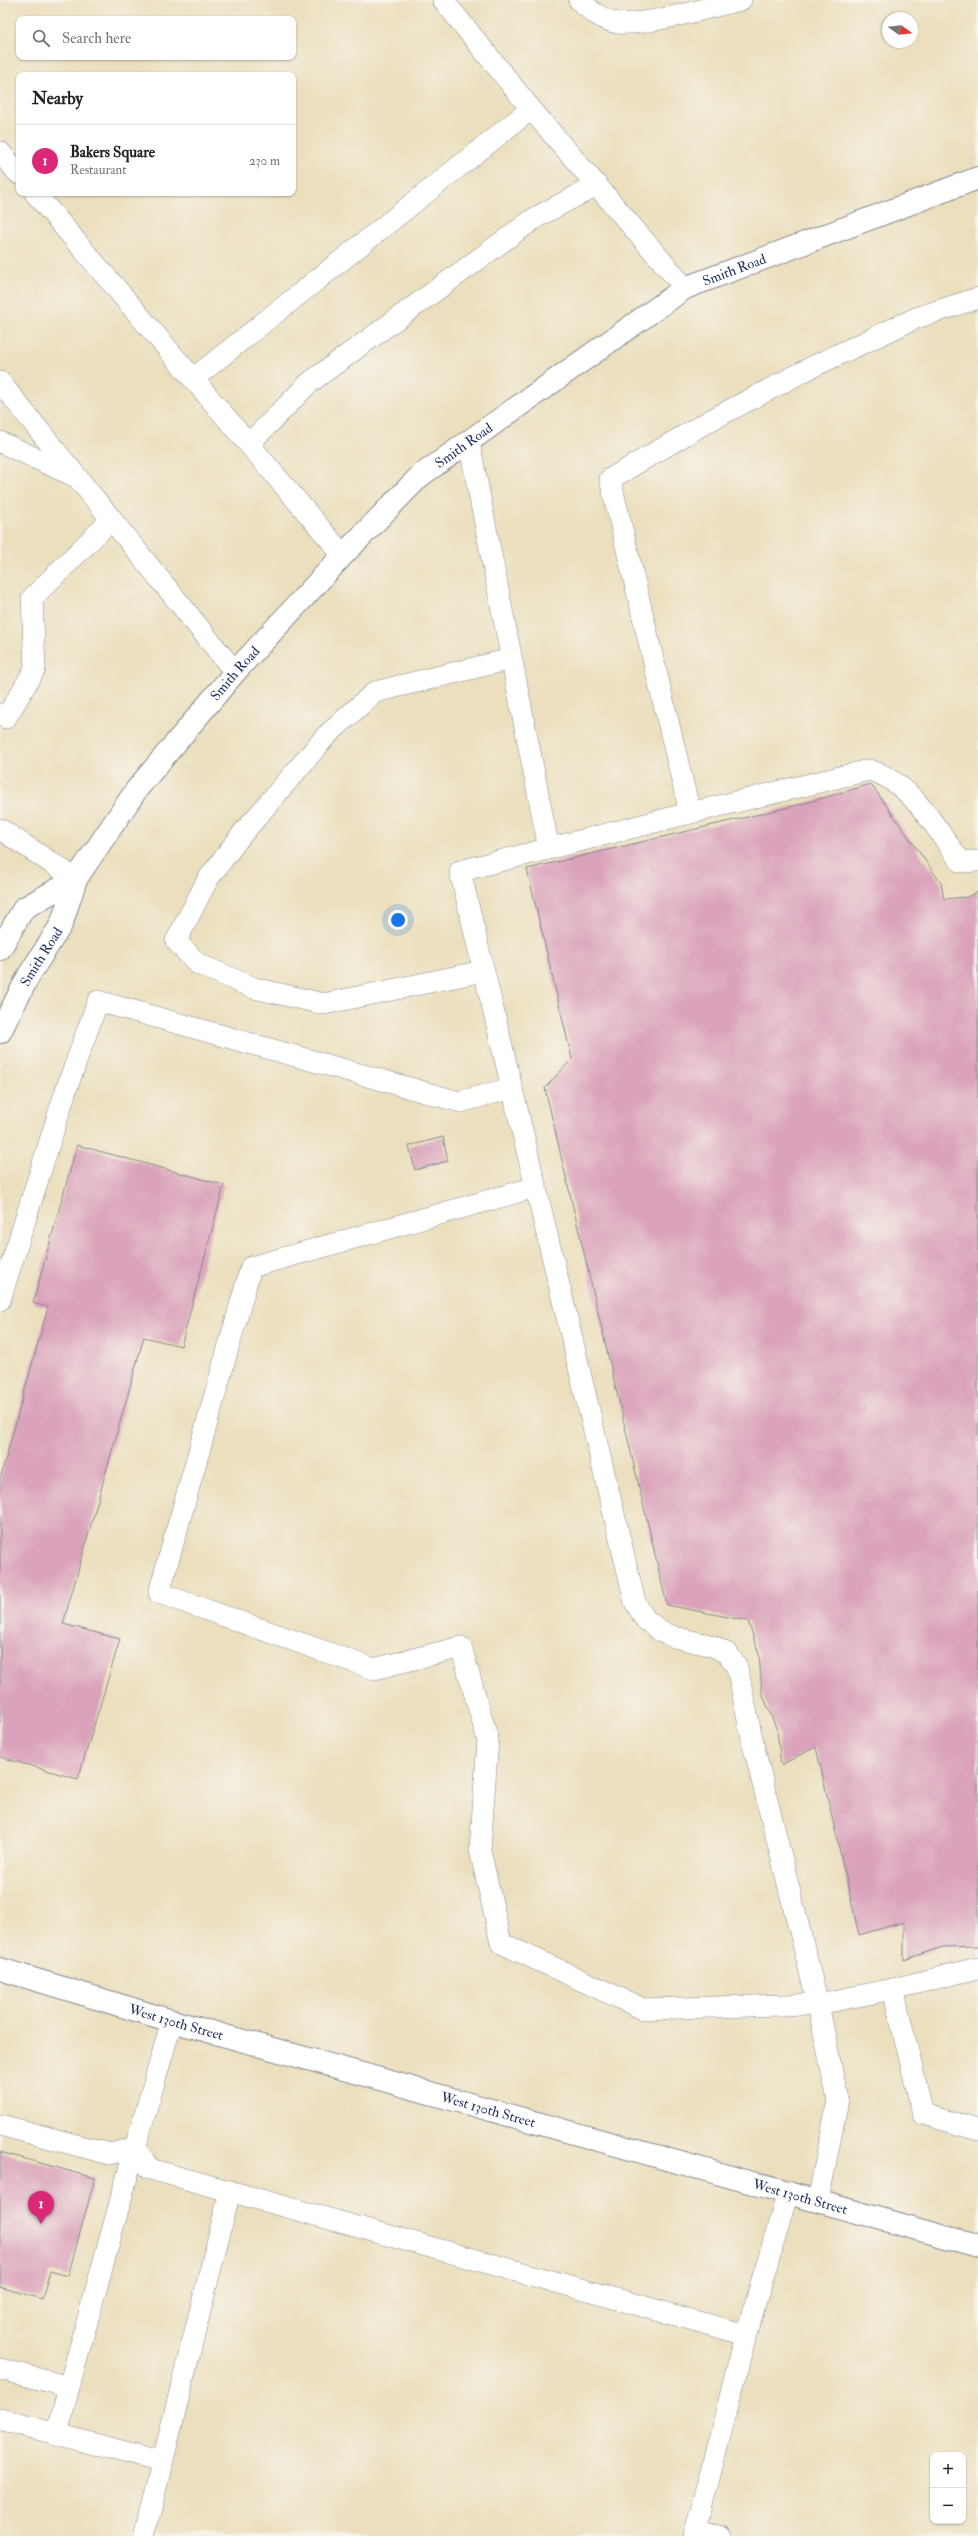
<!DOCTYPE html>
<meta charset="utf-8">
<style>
:root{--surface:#fff;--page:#f6f6f6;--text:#202124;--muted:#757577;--line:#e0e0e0;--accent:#db2777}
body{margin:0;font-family:"IM FELL Double Pica",serif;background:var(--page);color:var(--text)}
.controls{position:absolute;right:12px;bottom:12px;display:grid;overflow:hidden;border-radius:8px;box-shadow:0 1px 3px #0004}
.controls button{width:36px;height:36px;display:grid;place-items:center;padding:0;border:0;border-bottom:1px solid var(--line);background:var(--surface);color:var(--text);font:20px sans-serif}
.compass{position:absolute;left:882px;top:12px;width:36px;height:36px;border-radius:50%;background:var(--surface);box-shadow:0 1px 3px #0004;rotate:105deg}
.you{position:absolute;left:398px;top:920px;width:14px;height:14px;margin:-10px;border:3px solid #fff;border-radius:50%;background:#1a73e8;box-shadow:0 0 0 6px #1a73e833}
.badge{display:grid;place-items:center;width:26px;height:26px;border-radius:50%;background:var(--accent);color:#fff;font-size:13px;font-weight:700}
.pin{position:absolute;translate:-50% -33px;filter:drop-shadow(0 1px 2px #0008)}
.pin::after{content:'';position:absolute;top:21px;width:14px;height:12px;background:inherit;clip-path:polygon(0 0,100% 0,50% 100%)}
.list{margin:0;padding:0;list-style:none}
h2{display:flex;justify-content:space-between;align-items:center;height:52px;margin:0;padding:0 16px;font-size:17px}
h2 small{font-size:13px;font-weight:400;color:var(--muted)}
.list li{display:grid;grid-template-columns:26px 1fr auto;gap:12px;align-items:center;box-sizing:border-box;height:72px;padding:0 16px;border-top:1px solid var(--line)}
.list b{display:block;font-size:15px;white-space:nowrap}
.list p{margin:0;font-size:13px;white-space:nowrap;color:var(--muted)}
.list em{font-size:13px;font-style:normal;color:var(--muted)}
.icon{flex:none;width:22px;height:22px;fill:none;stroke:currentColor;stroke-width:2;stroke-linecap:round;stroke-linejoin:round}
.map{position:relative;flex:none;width:978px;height:2536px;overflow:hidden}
.search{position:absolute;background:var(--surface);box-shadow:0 1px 3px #0004;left:16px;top:16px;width:280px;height:44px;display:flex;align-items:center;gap:10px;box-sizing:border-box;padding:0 14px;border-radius:8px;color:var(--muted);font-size:15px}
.panel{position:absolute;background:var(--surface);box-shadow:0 1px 3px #0004;left:16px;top:72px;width:280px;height:124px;border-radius:8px}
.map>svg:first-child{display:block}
.building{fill:#daa2bb}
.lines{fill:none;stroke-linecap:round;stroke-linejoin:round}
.lane-casing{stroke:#83878e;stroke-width:22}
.secondary-casing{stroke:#83878e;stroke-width:24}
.lane{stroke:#fff;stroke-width:21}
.secondary{stroke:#fff;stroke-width:22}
.labels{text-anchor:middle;stroke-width:3.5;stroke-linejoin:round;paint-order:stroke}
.street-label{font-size:14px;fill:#1b2f5e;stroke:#f7f3e8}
</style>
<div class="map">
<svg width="978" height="2536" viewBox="0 0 978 2536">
<rect width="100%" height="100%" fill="#f7f3e8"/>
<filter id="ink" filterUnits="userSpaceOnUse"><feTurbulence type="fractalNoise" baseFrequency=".025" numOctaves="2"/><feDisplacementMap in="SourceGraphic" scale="8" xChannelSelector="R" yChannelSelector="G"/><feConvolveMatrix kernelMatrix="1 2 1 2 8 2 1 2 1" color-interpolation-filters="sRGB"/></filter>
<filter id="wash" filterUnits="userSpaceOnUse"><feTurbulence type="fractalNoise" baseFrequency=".012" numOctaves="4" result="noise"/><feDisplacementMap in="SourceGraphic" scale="16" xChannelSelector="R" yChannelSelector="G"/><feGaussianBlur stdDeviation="0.9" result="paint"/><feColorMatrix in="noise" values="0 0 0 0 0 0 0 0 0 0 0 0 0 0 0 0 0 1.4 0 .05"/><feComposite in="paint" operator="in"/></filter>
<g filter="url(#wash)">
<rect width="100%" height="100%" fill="#ebdfbe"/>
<g id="blocks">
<g class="building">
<polygon points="871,784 941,883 944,899 967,897 978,892 978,1946 942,1947 904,1960 904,1922 859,1935 816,1747 781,1765 777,1730 762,1693 759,1654 748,1621 667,1605 545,1088 572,1059 527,869 802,804"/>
<polygon points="443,1137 448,1161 415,1170 409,1146"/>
<polygon points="77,1145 224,1185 181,1346 144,1337 63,1624 120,1639 78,1779 0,1757 0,1479 48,1307 33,1303"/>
<polygon points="0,2152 95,2178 68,2276 50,2271 42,2299 0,2287"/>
</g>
</g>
</g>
<g filter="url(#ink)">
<use href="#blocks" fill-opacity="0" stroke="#83878e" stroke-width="1"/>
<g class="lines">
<defs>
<g id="lane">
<polyline points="443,0 531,109 685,288"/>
<path d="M579,0C590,10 602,21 618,23C647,26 710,7 741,0"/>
<polyline points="0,152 19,174"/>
<polyline points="35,193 343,555"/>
<path d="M978,298L916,318L812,367L709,421L610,479L690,813L869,770C912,782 935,828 961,862L978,861"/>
<polyline points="193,379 531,109"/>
<polyline points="0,382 235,672"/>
<polyline points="0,442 72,475"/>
<polyline points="469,442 549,849"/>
<polyline points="249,444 309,383 535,218 597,185"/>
<polyline points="0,714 6,718 35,669 32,598 112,519"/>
<polyline points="690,813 460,871 635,1602 645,1619 660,1631 674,1637 713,1646 728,1654 737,1667 754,1748 818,2004 838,2100 818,2201"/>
<polyline points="0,829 76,879"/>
<polyline points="483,971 324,1004 254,988 198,964 176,941 208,879 243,833 326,736 375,692 511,659"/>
<polyline points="536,1187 251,1267 159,1593 374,1669 461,1647 488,1740 480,1850 501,1943 643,2009 818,2004 893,1989 923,2114 978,2130"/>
<polyline points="0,1300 66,1090 98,1001 460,1102 511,1088"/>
<polyline points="893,1989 978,1968"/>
<polyline points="0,2125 110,2154 135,2148 172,2021"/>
<polyline points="0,2369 69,2387 135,2148 150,2169 746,2335"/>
<polyline points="0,2419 162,2462"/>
<polyline points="57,2434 69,2387"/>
<polyline points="696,2528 721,2536"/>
<polyline points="144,2536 230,2191"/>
<polyline points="694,2536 746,2335 788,2192"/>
</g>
<g id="secondary">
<polyline points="0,949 24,908 76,879"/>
<path id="s1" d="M0,1032L29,975L61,925L76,879L137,789L235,672L343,555L420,476L685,288L978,178"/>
<path id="s2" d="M0,1969L172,2021L978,2246"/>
</g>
</defs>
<use href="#lane" class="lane-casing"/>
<use href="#secondary" class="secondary-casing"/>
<use href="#lane" class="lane"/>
<use href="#secondary" class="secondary"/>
</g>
</g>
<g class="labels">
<g class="street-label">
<text dy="5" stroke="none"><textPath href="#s1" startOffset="1080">Smith Road</textPath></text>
<text dy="5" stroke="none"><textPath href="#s1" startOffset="756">Smith Road</textPath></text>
<text dy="5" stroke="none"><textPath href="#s1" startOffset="432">Smith Road</textPath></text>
<text dy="5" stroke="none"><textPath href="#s1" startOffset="86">Smith Road</textPath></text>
<text dy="5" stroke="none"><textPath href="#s2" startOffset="184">West 130th Street</textPath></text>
<text dy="5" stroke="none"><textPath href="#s2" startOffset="508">West 130th Street</textPath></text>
<text dy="5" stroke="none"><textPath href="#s2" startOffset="832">West 130th Street</textPath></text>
</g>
</g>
</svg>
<div class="controls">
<button>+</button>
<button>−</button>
</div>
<svg class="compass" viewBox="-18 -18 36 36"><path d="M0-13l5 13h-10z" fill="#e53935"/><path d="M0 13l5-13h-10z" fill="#757577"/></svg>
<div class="you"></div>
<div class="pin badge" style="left:41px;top:2224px">1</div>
<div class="search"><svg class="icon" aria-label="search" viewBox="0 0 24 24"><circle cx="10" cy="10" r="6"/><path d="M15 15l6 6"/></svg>Search here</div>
<section class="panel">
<h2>Nearby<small></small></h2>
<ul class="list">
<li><span class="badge">1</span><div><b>Bakers Square</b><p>Restaurant</p></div><em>230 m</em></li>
</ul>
</section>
</div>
